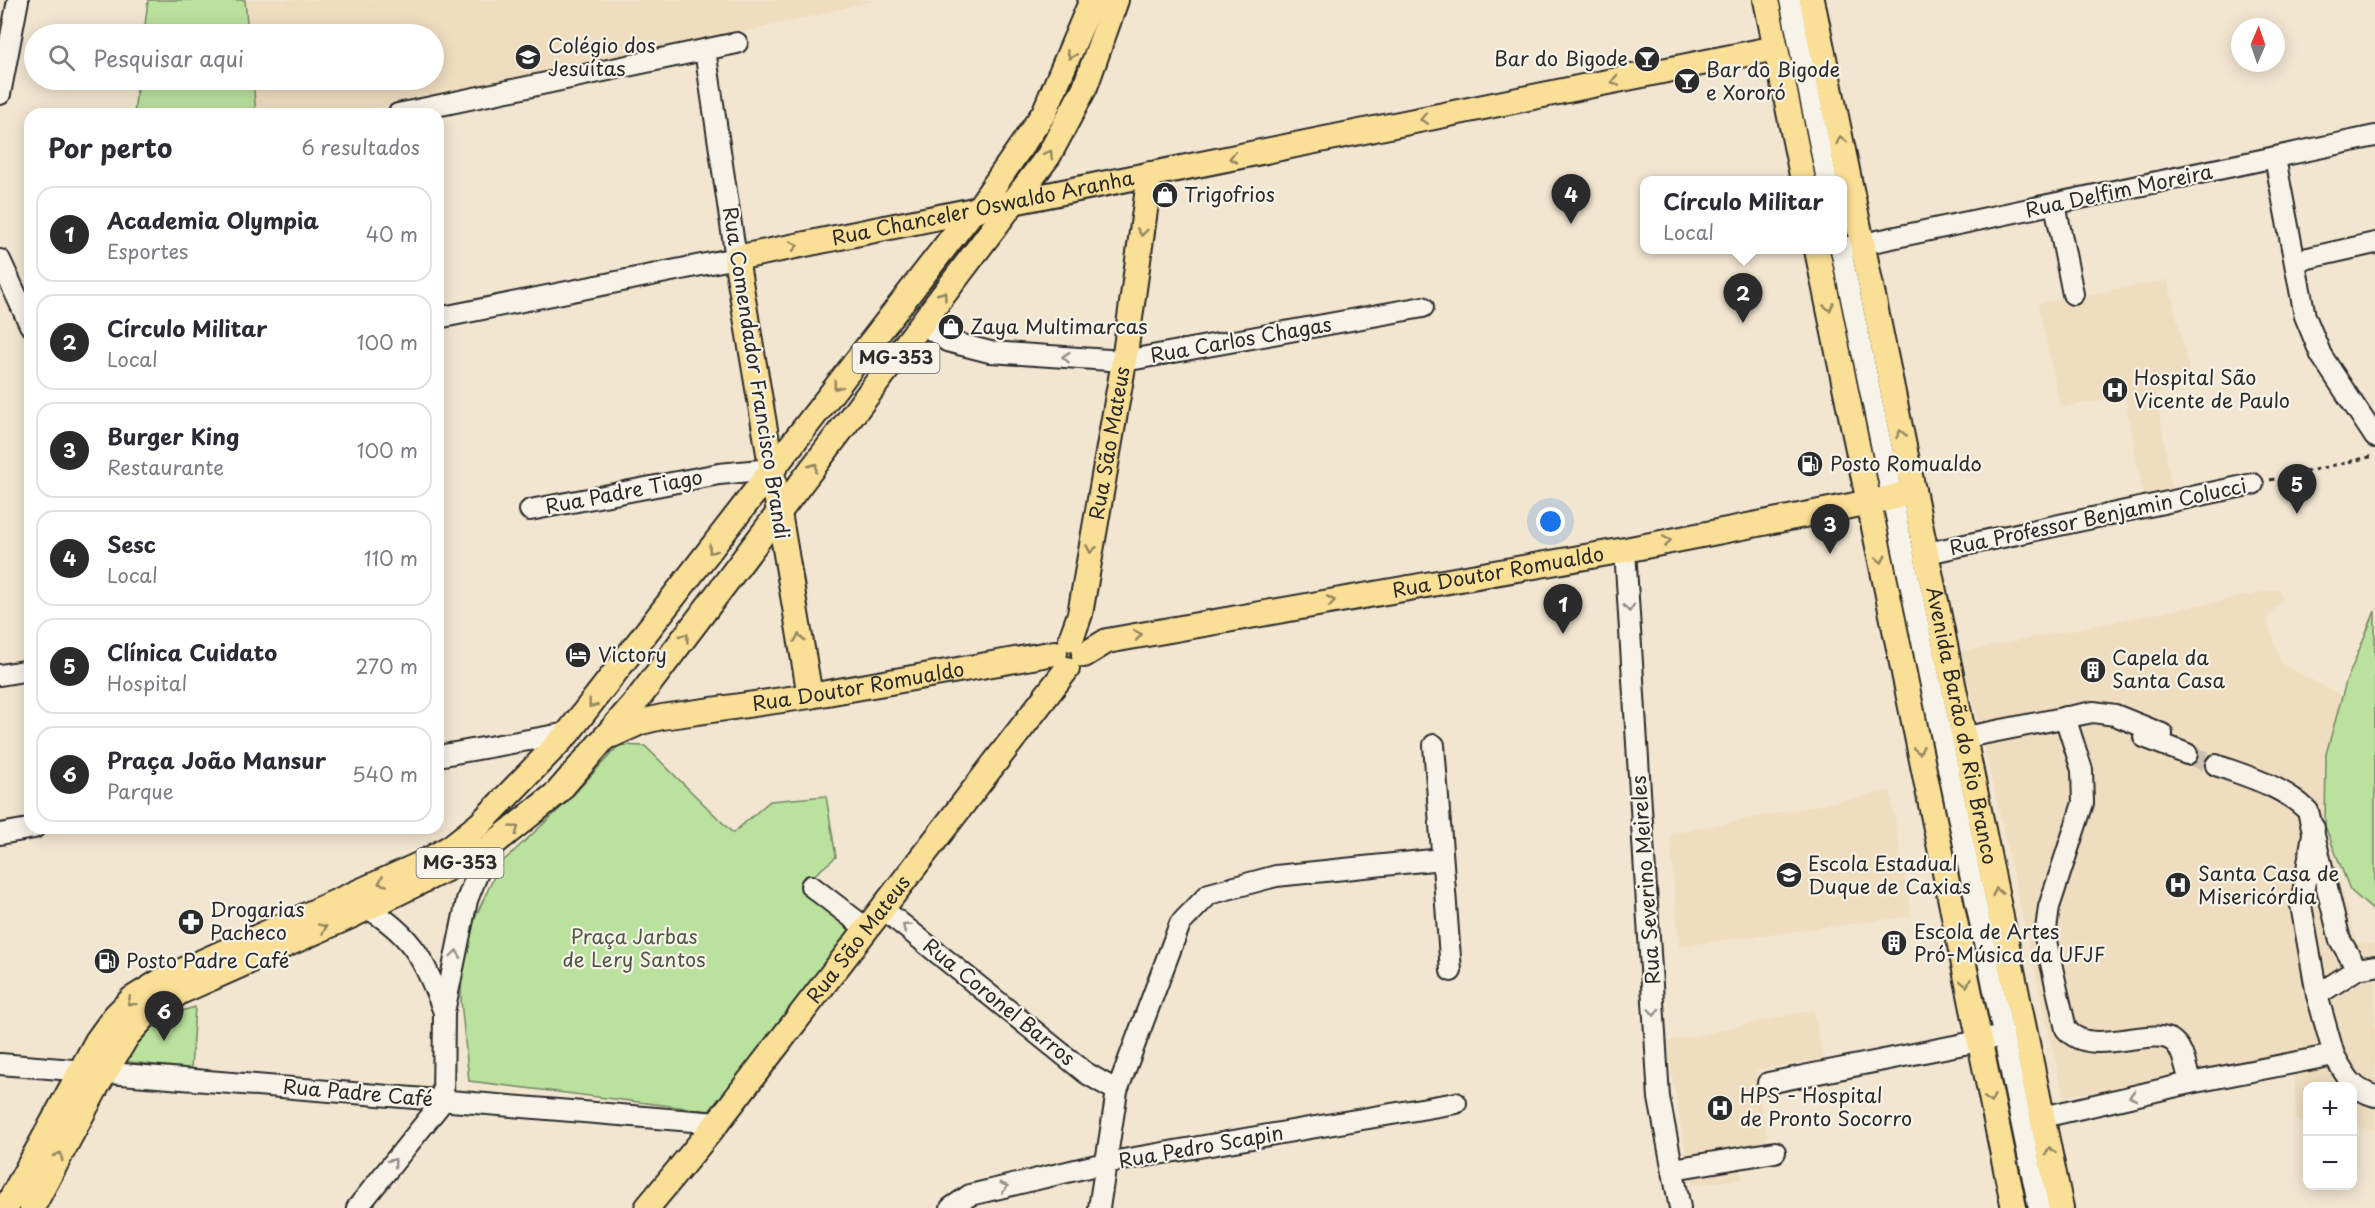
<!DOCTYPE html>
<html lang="pt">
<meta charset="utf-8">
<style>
:root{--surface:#fff;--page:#f2f2f3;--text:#2b2b33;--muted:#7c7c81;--line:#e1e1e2;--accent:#2b2b2b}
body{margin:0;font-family:"Playpen Sans",sans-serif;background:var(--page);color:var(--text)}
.controls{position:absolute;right:18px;bottom:18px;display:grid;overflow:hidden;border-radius:12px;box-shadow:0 3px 15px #0003}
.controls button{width:54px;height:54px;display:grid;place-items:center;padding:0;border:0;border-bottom:2px solid var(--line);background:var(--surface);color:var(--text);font:30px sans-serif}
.compass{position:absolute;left:2231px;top:18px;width:54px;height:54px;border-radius:50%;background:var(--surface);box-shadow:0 3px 15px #0003;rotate:2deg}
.you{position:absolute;left:1551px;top:522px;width:21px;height:21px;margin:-15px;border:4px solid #fff;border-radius:50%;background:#1a73e8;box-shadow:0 0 0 9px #1a73e833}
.badge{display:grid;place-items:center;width:39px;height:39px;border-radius:50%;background:var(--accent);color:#fff;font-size:20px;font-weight:700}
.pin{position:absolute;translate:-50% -50px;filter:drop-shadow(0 2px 3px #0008)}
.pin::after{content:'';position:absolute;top:32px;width:21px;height:18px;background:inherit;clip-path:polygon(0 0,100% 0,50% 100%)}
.popup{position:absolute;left:1640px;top:176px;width:207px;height:78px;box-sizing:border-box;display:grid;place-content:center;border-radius:12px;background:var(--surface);filter:drop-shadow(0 2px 4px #0005);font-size:20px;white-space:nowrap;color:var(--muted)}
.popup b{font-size:22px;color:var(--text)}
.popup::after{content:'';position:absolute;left:50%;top:100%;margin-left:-12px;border:12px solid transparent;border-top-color:var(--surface)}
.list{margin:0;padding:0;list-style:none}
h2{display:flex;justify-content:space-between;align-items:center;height:78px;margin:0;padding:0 24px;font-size:26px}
h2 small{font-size:20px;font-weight:400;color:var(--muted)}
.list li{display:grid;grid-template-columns:39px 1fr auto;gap:18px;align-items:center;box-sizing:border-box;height:96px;margin:0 12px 12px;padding:0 12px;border:2px solid var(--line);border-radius:18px}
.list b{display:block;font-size:22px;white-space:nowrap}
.list p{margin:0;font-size:20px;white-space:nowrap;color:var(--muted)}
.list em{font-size:20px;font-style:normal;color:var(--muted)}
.icon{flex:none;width:33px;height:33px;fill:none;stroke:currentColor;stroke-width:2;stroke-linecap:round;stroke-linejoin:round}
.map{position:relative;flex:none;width:2375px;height:1208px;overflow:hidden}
.search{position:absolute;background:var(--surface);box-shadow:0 3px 15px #0003;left:24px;top:24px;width:420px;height:66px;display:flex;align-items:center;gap:15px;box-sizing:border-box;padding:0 21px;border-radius:33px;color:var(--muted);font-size:22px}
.panel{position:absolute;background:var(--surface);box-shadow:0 3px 15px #0003;left:24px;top:108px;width:420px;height:726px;border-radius:18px}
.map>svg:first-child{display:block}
.built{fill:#efddc0}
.green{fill:#bae19d;stroke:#728664;stroke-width:1.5}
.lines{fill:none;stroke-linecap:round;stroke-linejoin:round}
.minor-tunnel{stroke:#cac1b0;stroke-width:20;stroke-dasharray:20 10;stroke-linecap:butt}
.minor-casing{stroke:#2b2b2b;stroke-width:24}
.major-casing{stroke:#2b2b2b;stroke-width:28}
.path{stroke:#2b2b2b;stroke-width:3;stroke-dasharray:4.5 4.5;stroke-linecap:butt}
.minor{stroke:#f7f3e8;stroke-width:20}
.major{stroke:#fadf96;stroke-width:24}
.oneway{stroke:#928560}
.oneway2{stroke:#918f8a}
.labels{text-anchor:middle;stroke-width:4.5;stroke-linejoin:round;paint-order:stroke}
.shield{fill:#f7f3e8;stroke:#686764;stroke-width:1.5}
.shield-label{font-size:18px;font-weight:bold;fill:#2b2b2b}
.poi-label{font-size:20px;fill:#2b2b2b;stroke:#f7f3e8;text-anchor:start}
.street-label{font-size:20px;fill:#2b2b2b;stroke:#f7f3e8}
.park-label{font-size:20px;fill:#4f5848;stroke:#f7f3e8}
</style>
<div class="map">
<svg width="2375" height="1208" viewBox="0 0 2375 1208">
<rect width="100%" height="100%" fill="#f2e6d1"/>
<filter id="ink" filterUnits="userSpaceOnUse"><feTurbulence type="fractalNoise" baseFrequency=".0167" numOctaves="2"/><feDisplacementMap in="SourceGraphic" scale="12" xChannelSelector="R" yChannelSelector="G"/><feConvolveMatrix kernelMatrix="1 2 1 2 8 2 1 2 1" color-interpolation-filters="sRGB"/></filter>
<g filter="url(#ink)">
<g class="built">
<polygon points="245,0 876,0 794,21 350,114 256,114 253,80 434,80 434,34 248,34"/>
<polygon points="2168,280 2193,386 2156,393 2172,489 2143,495 2125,397 2060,407 2038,303"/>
<polygon points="2280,589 2283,600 2267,618 2281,663 2363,708 2326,827 2357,943 2375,944 2375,1130 2353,1126 2352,1086 2308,1086 2307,1121 2296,1120 2294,1066 2063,1096 1984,745 1960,652"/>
<polygon points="1890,791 1912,916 1679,946 1670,834"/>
<polygon points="1814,1010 1823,1059 1755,1070 1769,1147 1738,1153 1742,1179 1692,1185 1666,1042"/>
</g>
<g class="green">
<polygon points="148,0 245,0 248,34 144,34"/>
<polygon points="138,80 253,80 256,114 134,114"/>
<polygon points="2375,611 2375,912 2350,890 2325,826 2326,754 2346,682"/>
<polygon points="619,745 645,746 733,833 770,801 826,796 836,857 800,887 854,934 711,1111 469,1081 461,1001 462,962 467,935 500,864 564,805"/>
<polygon points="195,1007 191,1069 121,1061 151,1020"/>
</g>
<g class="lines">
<polyline class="minor-tunnel" points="2187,754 2216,765"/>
<defs>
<g id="minor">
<polyline points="1790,0 1827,180"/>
<polyline points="0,94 18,0"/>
<polyline points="398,114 737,43"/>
<polyline points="2275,158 2305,316 2321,355 2375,437"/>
<polyline points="2055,204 2073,294"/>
<polyline points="1849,247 2375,136"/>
<polyline points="1841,250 2039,1208"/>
<polyline points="0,260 30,325"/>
<polyline points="2295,261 2375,243"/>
<polyline points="438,318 736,258 705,50"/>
<polyline points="922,323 947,341 990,352 1124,361 1423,307"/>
<polyline points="530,510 719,474 771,469"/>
<polyline points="1625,550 1659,1098 1680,1208"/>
<polyline points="1927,553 2253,484"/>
<polyline points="0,675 30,670"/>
<path d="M2065,717L2082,770L2083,803L2049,907L2045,937L2066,1029C2092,1061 2157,1021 2176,1044C2184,1053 2187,1072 2190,1083L2334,1055L2317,995L2301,905L2314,828"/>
<polyline points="2144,737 2187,754"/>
<polyline points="1951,740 2093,712 2115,715 2162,734"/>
<polyline points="1434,745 1451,971"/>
<polyline points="438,756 568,733"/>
<path d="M2216,765C2248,777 2283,786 2308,811L2340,940L2357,969L2375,966"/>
<polyline points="0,834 34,828"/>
<polyline points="811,886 867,929"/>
<path d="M367,908C413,935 426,963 444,1012"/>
<polyline points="883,909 1086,1073 1117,1091"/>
<polyline points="2317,995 2357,969"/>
<path d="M2334,1055C2346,1076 2351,1089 2375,1096"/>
<polyline points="0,1064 717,1123"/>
<polyline points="1768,1083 1994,1038"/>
<polyline points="2043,1117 2190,1083"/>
<polyline points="1673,1169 1775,1152"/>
<polyline points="357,1208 443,1101 444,1012 467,900 487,849"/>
<polyline points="951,1208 970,1195 1105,1163 1456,1103"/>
<polyline points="1099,1208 1117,1091 1180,924 1209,894 1276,876 1442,859"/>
</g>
<g id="major">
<polyline points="1766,0 1803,180"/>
<path id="s1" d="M1812,0L2061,1208"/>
<polyline points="1817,250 2014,1208"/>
<path id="s2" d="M1071,639L1080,614L1124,361L1150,174"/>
<path id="s3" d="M1084,655L1107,641L1625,550L1891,498L1913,491"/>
<path id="s4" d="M810,696L736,258L1776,48"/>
<path id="s5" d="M612,735L641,722L662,717L810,696L1055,653"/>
<polyline points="6,1208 97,1041 115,1016 132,999 166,978 423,863 451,847 480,824 568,733 972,212 978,209 1044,113 1092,0"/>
<polyline points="32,1208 97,1086 127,1036 147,1014 180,992 353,915 487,849 557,793 638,699 1049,155 1085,87 1116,0"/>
<path id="s6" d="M647,1208L717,1123L1067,669"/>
</g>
</defs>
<use href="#minor" class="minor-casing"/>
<use href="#major" class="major-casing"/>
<polyline class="path" points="2270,480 2374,456"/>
<use href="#minor" class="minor"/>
<use href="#major" class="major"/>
</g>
<defs><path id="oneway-chevron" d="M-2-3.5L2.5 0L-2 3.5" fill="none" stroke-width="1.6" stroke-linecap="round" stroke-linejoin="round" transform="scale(1.5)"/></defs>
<g class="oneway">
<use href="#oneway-chevron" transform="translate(1071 55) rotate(112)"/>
<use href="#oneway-chevron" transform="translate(1615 81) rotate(169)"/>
<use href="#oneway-chevron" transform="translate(1424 119) rotate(169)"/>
<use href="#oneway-chevron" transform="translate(1841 140) rotate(-102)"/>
<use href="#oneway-chevron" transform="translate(1049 154) rotate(-58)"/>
<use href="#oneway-chevron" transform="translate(1233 158) rotate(169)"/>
<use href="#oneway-chevron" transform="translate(1142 232) rotate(98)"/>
<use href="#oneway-chevron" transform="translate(794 246) rotate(-11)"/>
<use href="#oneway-chevron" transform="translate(943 295) rotate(-53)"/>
<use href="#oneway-chevron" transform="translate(1829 307) rotate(78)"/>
<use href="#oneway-chevron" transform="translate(837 386) rotate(128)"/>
<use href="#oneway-chevron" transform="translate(1901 434) rotate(-102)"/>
<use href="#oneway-chevron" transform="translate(814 467) rotate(-53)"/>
<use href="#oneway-chevron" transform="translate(1667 541) rotate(-11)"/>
<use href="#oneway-chevron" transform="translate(1091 549) rotate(100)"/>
<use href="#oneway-chevron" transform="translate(712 550) rotate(128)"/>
<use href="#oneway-chevron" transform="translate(1881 559) rotate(78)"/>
<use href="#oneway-chevron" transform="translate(1331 601) rotate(-10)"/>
<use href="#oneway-chevron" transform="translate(1138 635) rotate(-10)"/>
<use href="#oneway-chevron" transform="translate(685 637) rotate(-53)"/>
<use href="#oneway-chevron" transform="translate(799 638) rotate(-99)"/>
<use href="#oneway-chevron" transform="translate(592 704) rotate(128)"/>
<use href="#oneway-chevron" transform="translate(1919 750) rotate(79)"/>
<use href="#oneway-chevron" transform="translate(515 829) rotate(-37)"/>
<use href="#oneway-chevron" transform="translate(382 882) rotate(156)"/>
<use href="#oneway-chevron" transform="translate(1997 892) rotate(-102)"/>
<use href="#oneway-chevron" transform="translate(323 928) rotate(-24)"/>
<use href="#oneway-chevron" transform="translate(1966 983) rotate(79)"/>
<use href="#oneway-chevron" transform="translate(131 1002) rotate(140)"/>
<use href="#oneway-chevron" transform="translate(1990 1099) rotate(78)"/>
<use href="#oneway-chevron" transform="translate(2050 1151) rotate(-101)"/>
<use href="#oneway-chevron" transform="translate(59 1156) rotate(-62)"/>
</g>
<g class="oneway2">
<use href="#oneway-chevron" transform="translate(1066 357) rotate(-176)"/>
<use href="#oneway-chevron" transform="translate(1629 608) rotate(86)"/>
<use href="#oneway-chevron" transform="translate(906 927) rotate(-141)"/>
<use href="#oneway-chevron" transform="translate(456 954) rotate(-82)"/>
<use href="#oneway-chevron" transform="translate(1654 1012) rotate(87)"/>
<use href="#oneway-chevron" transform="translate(2133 1096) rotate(167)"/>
<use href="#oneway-chevron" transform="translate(393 1162) rotate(-51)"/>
<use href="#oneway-chevron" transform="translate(1004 1187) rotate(-13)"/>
</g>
</g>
<defs>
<symbol id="school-disc" viewBox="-11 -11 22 22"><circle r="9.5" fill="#2b2b2b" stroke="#f7f3e8"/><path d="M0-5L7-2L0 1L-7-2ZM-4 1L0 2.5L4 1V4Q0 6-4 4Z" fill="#fff"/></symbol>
<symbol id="bar-disc" viewBox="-11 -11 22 22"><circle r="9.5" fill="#2b2b2b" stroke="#f7f3e8"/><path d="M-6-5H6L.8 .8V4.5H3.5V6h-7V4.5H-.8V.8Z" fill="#fff"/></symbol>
<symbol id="shop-disc" viewBox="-11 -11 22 22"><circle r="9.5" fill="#2b2b2b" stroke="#f7f3e8"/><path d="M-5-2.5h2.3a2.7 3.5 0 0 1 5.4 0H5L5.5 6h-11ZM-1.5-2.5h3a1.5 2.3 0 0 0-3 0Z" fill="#fff"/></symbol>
<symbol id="hospital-disc" viewBox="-11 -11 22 22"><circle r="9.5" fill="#2b2b2b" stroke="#f7f3e8"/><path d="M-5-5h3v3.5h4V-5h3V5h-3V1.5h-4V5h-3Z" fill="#fff"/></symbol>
<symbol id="fuel-disc" viewBox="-11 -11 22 22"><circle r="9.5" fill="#2b2b2b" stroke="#f7f3e8"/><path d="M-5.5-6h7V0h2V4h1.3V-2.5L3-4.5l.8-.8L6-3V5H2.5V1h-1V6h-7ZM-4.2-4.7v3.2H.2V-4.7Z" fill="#fff"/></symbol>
<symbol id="hotel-disc" viewBox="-11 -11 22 22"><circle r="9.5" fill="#2b2b2b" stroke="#f7f3e8"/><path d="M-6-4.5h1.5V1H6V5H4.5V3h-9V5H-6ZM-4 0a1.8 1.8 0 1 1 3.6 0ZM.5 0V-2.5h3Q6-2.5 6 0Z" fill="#fff"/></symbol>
<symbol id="building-disc" viewBox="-11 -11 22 22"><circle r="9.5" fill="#2b2b2b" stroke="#f7f3e8"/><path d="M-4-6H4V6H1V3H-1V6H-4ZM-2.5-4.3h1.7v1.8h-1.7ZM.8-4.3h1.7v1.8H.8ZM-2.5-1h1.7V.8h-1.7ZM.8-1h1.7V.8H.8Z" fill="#fff"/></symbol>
<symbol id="pharmacy-disc" viewBox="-11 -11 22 22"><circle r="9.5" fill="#2b2b2b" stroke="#f7f3e8"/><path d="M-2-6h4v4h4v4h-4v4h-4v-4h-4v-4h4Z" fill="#fff"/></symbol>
</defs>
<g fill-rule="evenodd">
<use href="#school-disc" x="513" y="42" width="30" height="30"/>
<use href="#bar-disc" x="1632" y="44" width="30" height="30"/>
<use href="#bar-disc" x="1672" y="66" width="30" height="30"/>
<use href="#shop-disc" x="1150" y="180" width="30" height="30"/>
<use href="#shop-disc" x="936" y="312" width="30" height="30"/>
<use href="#hospital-disc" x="2100" y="375" width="30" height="30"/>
<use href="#fuel-disc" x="1795" y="449" width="30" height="30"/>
<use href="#hotel-disc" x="563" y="640" width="30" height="30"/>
<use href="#building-disc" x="2078" y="655" width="30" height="30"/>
<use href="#school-disc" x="1774" y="860" width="30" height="30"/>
<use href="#hospital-disc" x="2163" y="870" width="30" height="30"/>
<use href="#pharmacy-disc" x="176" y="907" width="30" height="30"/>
<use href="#building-disc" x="1879" y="928" width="30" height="30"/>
<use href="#fuel-disc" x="92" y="946" width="30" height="30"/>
<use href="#hospital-disc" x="1705" y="1093" width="30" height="30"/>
</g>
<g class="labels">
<g class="shield">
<rect x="852.5" y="343" width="87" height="30" rx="4.5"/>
<rect x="416.5" y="848" width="87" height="30" rx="4.5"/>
</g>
<g class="shield-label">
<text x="896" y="364">MG-353</text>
<text x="460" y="869">MG-353</text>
</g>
<g class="poi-label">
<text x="548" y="53">Colégio dos<tspan x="548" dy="23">Jesuítas</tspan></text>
<text x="1628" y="66" text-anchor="end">Bar do Bigode</text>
<text x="1706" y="77">Bar do Bigode<tspan x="1706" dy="23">e Xororó</tspan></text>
<text x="1184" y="202">Trigofrios</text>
<text x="970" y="334">Zaya Multimarcas</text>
<text x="2134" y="385">Hospital São<tspan x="2134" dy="23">Vicente de Paulo</tspan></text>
<text x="1830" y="471">Posto Romualdo</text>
<text x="598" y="662">Victory</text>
<text x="2112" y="665">Capela da<tspan x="2112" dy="23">Santa Casa</tspan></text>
<text x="1808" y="871">Escola Estadual<tspan x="1808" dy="23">Duque de Caxias</tspan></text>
<text x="2198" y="881">Santa Casa de<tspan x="2198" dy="23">Misericórdia</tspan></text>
<text x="210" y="917">Drogarias<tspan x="210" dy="23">Pacheco</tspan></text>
<text x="1914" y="939">Escola de Artes<tspan x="1914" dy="23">Pró-Música da UFJF</tspan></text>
<text x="126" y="968">Posto Padre Café</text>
<text x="1740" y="1103">HPS - Hospital<tspan x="1740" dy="23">de Pronto Socorro</tspan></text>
</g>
<g class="street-label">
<text transform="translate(2119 191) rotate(-12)" y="7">Rua Delfim Moreira</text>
<text dy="7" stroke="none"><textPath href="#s4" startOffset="696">Rua Chanceler Oswaldo Aranha</textPath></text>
<text transform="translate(1241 340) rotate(-10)" y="7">Rua Carlos Chagas</text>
<text transform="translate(756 373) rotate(81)" y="7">Rua Comendador Francisco Brandi</text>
<text dy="7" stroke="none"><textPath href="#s2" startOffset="200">Rua São Mateus</textPath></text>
<text transform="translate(624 492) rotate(-11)" y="7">Rua Padre Tiago</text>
<text transform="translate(2098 517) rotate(-12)" y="7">Rua Professor Benjamin Colucci</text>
<text dy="7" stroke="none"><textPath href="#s3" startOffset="424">Rua Doutor Romualdo</textPath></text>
<text dy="7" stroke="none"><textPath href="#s5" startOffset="252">Rua Doutor Romualdo</textPath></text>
<text dy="7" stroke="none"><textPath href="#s1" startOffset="741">Avenida Barão do Rio Branco</textPath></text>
<text transform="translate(1646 880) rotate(-94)" y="7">Rua Severino Meireles</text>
<text dy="7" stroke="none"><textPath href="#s6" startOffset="342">Rua São Mateus</textPath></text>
<text transform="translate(999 1002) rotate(39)" y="7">Rua Coronel Barros</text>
<text transform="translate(358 1093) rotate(5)" y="7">Rua Padre Café</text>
<text transform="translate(1201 1147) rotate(-10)" y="7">Rua Pedro Scapin</text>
</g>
<g class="park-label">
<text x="634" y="944">Praça Jarbas<tspan x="634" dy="23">de Lery Santos</tspan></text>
</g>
</g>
</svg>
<div class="controls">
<button>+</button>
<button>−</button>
</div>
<svg class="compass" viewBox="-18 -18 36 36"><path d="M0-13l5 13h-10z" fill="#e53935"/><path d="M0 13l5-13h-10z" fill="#7c7c81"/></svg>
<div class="you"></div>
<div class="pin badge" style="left:1563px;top:634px">1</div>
<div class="pin badge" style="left:1743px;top:323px">2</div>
<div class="popup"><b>Círculo Militar</b>Local</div>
<div class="pin badge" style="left:1830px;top:554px">3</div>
<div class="pin badge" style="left:1571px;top:224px">4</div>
<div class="pin badge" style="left:2297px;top:514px">5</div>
<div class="pin badge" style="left:164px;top:1041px">6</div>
<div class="search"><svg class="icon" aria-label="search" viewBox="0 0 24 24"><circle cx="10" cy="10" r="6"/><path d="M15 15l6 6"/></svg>Pesquisar aqui</div>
<section class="panel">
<h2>Por perto<small>6 resultados</small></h2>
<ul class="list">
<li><span class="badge">1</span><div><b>Academia Olympia</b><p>Esportes</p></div><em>40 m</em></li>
<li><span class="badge">2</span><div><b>Círculo Militar</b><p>Local</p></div><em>100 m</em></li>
<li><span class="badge">3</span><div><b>Burger King</b><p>Restaurante</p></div><em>100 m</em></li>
<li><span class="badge">4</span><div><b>Sesc</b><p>Local</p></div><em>110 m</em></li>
<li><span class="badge">5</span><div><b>Clínica Cuidato</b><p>Hospital</p></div><em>270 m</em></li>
<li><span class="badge">6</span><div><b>Praça João Mansur</b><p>Parque</p></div><em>540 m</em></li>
</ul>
</section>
</div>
